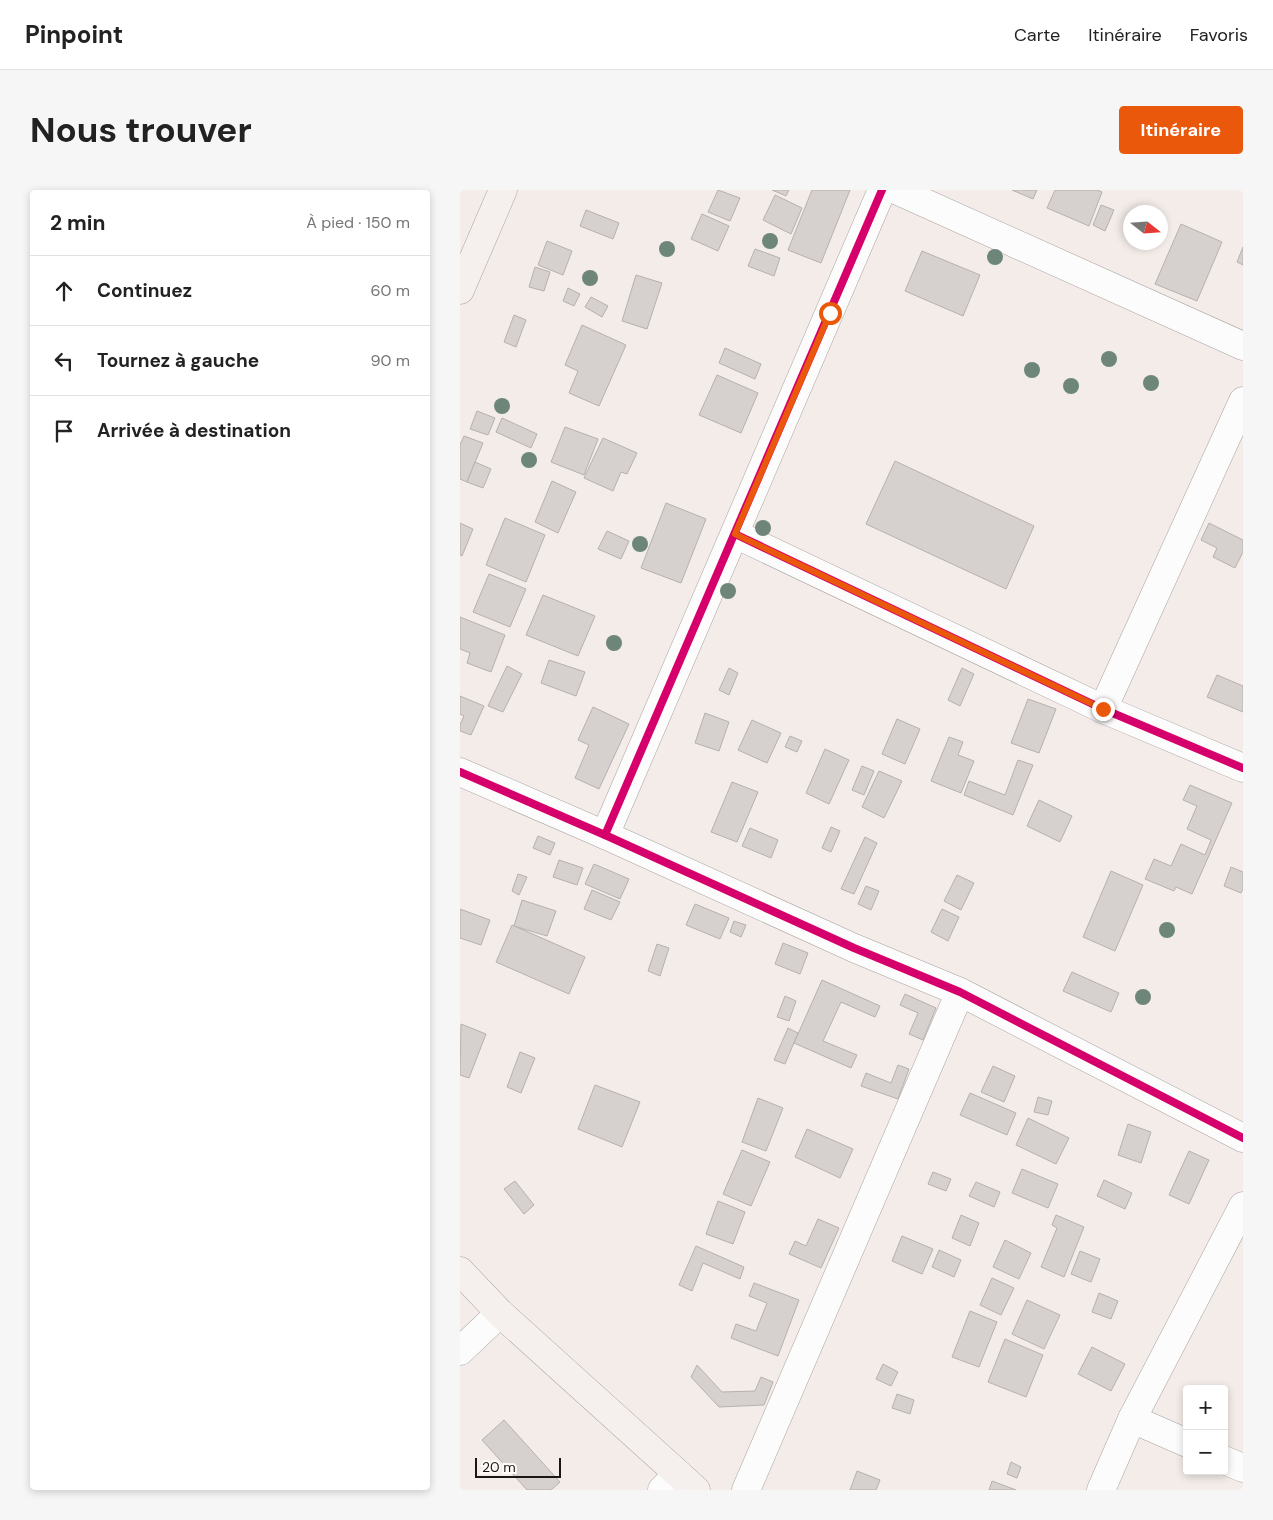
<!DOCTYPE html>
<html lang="fr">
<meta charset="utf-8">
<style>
:root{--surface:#fff;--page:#f6f6f6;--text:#222;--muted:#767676;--line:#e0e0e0;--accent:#ea580c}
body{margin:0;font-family:"DM Sans",sans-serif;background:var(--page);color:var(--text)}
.controls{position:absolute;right:15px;bottom:15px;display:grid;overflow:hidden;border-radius:5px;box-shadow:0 2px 8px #0003}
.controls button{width:45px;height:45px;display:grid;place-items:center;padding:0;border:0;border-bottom:1px solid var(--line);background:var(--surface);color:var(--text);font:25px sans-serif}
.compass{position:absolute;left:663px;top:15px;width:45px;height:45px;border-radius:50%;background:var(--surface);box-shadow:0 2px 8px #0003;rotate:107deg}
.scale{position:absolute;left:15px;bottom:12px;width:86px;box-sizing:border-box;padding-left:5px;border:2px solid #1b1613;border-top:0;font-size:14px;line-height:18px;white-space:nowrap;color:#1b1613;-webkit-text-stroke:4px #fefbf9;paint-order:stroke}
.stop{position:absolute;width:15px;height:15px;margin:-11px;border:4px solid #ea580c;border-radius:50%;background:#fff}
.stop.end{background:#ea580c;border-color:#fff;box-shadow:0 1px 5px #0008}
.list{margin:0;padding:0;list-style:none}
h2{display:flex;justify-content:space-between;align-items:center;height:65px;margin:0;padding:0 20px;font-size:21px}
h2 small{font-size:16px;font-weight:400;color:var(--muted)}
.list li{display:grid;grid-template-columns:32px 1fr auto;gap:15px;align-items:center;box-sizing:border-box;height:70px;padding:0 20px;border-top:1px solid var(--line)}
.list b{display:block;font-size:19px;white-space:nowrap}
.list em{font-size:16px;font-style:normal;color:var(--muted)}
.icon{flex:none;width:28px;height:28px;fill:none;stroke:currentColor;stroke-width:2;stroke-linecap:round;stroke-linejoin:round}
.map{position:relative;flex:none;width:783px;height:1300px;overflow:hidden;border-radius:5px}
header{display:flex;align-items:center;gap:30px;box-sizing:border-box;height:70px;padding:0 25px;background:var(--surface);border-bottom:1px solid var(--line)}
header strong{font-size:24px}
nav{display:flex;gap:28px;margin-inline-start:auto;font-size:18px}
.intro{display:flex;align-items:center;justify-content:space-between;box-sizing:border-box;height:120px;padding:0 30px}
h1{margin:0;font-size:35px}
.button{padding:12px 22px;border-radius:5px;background:var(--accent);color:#fff;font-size:18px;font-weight:700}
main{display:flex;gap:30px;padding:0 30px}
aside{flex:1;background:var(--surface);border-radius:5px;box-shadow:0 2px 8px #0003}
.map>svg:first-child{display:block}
.building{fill:#d6d1ce;stroke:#b6b1ae}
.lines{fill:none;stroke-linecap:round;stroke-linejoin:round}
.street-casing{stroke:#a9a3a0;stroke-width:29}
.secondary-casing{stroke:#a9a3a0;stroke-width:29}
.street{stroke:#fdfcfc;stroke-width:28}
.secondary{stroke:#f5f0ed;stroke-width:28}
.cycleway-casing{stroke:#fefbf9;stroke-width:11}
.cycleway{stroke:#d6006c;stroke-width:8}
.tree{fill:#6e8679}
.route{stroke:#ea580c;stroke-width:6}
</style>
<header>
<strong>Pinpoint</strong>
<nav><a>Carte</a><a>Itinéraire</a><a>Favoris</a></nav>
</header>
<div class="intro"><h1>Nous trouver</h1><a class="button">Itinéraire</a></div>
<main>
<aside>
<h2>2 min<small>À pied · 150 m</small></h2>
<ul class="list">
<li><svg class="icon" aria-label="ahead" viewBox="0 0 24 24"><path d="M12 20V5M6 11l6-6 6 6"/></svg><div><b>Continuez</b></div><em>60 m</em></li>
<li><svg class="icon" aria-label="left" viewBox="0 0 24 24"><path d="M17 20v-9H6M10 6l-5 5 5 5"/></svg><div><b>Tournez à gauche</b></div><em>90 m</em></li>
<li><svg class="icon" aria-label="arrive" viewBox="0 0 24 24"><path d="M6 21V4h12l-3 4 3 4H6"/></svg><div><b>Arrivée à destination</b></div></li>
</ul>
</aside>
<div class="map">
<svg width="783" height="1300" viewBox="0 0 783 1300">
<rect width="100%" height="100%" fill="#f3ece8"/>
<g class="building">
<polygon points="258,0 280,8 270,31 248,22"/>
<polygon points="312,0 329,0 326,6"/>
<polygon points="352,0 390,0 361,73 328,60"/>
<polygon points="552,0 577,0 573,9"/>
<polygon points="595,0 637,0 642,2 629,36 587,18"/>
<polygon points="315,5 342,18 331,44 303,30"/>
<polygon points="641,15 654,20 645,41 633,35"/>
<polygon points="126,20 159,33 153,49 120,36"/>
<polygon points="242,24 269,36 258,61 231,49"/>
<polygon points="721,34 762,52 737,111 695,94"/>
<polygon points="87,51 112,61 103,85 78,75"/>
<polygon points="783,57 783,75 777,72"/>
<polygon points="295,59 320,68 314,86 288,76"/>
<polygon points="462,61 520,85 503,126 445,101"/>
<polygon points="75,77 90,82 84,101 69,97"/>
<polygon points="176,85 202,93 187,139 162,131"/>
<polygon points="108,98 120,104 114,116 103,111"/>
<polygon points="131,107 148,116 142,127 125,117"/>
<polygon points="54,125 66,130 56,157 44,152"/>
<polygon points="122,135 166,155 139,216 109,203 118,181 105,175"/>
<polygon points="265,158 301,174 295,189 259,173"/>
<polygon points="257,185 298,203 281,243 239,225"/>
<polygon points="17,221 35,228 28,245 10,239"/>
<polygon points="42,228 77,244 71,258 36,242"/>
<polygon points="105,237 138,249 124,285 91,272"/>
<polygon points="4,246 23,253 7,292 0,289 0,255"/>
<polygon points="143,248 177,263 167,284 161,282 153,301 124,288"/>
<polygon points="435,271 574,336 546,399 406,334"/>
<polygon points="15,272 31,279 23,298 7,292"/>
<polygon points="92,291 116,302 98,343 75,332"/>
<polygon points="206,313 246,329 221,393 181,378"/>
<polygon points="45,328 85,345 66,392 26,375"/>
<polygon points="0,333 13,339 2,366 0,365"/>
<polygon points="749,333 783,350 783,362 775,378 753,367 757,358 741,350"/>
<polygon points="147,341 169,351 161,369 138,359"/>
<polygon points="29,384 66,399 50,437 13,422"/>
<polygon points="83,405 135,426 118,466 66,445"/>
<polygon points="0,427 45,445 31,482 7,473 10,463 0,459"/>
<polygon points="89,470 125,482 116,506 81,493"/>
<polygon points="47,476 62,484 43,522 28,516"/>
<polygon points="269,478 278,483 269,505 259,500"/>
<polygon points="502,478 514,484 500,516 488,510"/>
<polygon points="757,485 783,496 783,522 747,507"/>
<polygon points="0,506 24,516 11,545 0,541 0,535 4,526 0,524"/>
<polygon points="568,509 596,519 579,563 551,553"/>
<polygon points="133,517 169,534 139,599 115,588 129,555 118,550"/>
<polygon points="245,523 269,532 259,561 235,553"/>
<polygon points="437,529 460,539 445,574 422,564"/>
<polygon points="292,530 321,543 307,573 278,560"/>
<polygon points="330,546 342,551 337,562 325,557"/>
<polygon points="489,547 503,552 498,565 514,571 501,603 471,591"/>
<polygon points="365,559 389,570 369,614 346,603"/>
<polygon points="558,570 573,575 553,625 504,605 509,591 545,605"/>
<polygon points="402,576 414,581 404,605 392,600"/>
<polygon points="419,581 442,591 424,628 402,617"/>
<polygon points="272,592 298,602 277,652 251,642"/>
<polygon points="730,595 772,613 732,704 716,697 714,701 685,689 694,669 711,676 721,654 745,665 751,650 727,639 737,616 723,610"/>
<polygon points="579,610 612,626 600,652 567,636"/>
<polygon points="371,637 380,641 371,662 362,658"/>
<polygon points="290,638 318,650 311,668 282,656"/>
<polygon points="78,646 95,653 90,665 73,658"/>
<polygon points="405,647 417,653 394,704 381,699"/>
<polygon points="99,670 123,678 117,695 93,687"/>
<polygon points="134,674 169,689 160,709 125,694"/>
<polygon points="771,677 783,682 783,699 781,703 764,696"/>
<polygon points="651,681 683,695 655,761 623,747"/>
<polygon points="58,684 67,687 59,705 52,701"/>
<polygon points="497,685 514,693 501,720 484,711"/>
<polygon points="406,696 419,701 411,720 398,714"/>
<polygon points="132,700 160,712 151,730 124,719"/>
<polygon points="62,710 96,721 87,746 54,736"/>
<polygon points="235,714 269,728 260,749 226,735"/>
<polygon points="0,719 30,730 21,755 0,748"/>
<polygon points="482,719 499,727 488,751 471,742"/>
<polygon points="274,731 286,735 281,747 270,742"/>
<polygon points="52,735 125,767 109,804 36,772"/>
<polygon points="323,753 348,763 340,784 315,774"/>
<polygon points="197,754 209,758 200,786 188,781"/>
<polygon points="612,782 659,803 651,822 603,801"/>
<polygon points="362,790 420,816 415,827 381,812 363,851 397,865 391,878 334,853"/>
<polygon points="445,804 476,818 463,850 449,844 458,823 440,815"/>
<polygon points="325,806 336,811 329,831 317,827"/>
<polygon points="1,834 26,844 9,888 0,885"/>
<polygon points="328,838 338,843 325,874 314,870"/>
<polygon points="60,862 75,868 61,903 47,897"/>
<polygon points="438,875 449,879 438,909 401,896 406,883 431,893"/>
<polygon points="533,876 555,886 544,912 521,902"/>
<polygon points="135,895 180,912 162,957 118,939"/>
<polygon points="510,903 556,923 547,945 500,925"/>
<polygon points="578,907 592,911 588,925 574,922"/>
<polygon points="298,908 323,918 306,961 282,952"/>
<polygon points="568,928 609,948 596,974 556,955"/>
<polygon points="668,934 691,942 681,973 658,965"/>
<polygon points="347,939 393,959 380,988 335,967"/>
<polygon points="282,960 310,972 291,1016 263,1004"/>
<polygon points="729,961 749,970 729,1014 709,1005"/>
<polygon points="562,979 598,994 588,1018 552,1003"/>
<polygon points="473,982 491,989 486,1001 468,994"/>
<polygon points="644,990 672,1003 665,1019 637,1006"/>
<polygon points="55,991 74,1015 64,1024 44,999"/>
<polygon points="516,992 540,1002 534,1017 509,1006"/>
<polygon points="258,1011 285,1022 273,1054 246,1044"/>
<polygon points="501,1025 519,1033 510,1056 492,1048"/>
<polygon points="596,1025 624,1037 604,1087 581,1077 597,1038 592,1035"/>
<polygon points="358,1029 379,1038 361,1078 329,1064 335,1051 346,1056"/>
<polygon points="442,1046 473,1059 462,1084 432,1071"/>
<polygon points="545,1050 571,1063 559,1089 533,1077"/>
<polygon points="236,1056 284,1077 280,1089 243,1073 232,1101 219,1095"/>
<polygon points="479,1060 501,1070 494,1087 472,1077"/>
<polygon points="620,1061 640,1069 631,1092 611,1084"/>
<polygon points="532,1088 554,1098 541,1125 520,1115"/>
<polygon points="294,1093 339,1110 318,1166 271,1148 276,1134 296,1141 307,1113 289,1106"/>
<polygon points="639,1103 658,1111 651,1129 632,1122"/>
<polygon points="567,1110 600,1125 584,1159 552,1144"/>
<polygon points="510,1121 537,1132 519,1177 492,1167"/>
<polygon points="545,1149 583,1165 566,1207 528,1192"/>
<polygon points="632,1157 665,1174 651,1201 618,1184"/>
<polygon points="423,1174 438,1182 431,1196 416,1189"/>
<polygon points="237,1175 262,1202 295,1201 301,1187 313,1192 304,1215 259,1217 231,1187"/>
<polygon points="437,1204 454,1210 450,1224 432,1218"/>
<polygon points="44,1230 100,1292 91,1300 67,1300 22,1250"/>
<polygon points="551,1272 561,1277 557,1288 547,1284"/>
<polygon points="397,1281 420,1290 416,1300 390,1300"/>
<polygon points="532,1291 556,1300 529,1300"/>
</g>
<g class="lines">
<defs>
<g id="street">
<polyline points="436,0 783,156"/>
<polyline points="275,344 643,519 783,578"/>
<polyline points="643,519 783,211"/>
<polyline points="0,582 145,645 394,758 500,802 783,948"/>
<polyline points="145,645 422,0"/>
<polyline points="0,1161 40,1123"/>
<polyline points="672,1229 727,1253"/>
<polyline points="764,1270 783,1278"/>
<polyline points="202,1300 218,1284"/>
<polyline points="286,1300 500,802"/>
<polyline points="641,1300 672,1229 783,1016"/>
</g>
<g id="secondary">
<polyline points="0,100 43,0"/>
<polyline points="0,1081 40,1123 236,1300"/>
</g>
</defs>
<use href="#street" class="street-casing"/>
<use href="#secondary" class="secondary-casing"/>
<use href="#street" class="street"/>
<use href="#secondary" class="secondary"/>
<defs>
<g id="cycleway">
<polyline points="275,344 643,519 783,578"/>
<polyline points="0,582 145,645 394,758 500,802 783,948"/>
<polyline points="145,645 422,0"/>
</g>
</defs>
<use href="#cycleway" class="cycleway-casing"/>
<use href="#cycleway" class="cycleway"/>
</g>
<g class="tree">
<circle cx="310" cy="51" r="8"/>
<circle cx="207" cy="59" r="8"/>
<circle cx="535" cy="67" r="8"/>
<circle cx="130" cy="88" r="8"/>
<circle cx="649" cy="169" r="8"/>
<circle cx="572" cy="180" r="8"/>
<circle cx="691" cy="193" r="8"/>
<circle cx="611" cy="196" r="8"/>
<circle cx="42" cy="216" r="8"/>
<circle cx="69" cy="270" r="8"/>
<circle cx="303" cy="338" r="8"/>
<circle cx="180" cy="354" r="8"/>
<circle cx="268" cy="401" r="8"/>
<circle cx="154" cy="453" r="8"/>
<circle cx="707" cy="740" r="8"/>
<circle cx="683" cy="807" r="8"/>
</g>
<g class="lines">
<polyline class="route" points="370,123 275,344 643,519"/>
</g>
</svg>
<div class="controls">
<button>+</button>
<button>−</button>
</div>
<svg class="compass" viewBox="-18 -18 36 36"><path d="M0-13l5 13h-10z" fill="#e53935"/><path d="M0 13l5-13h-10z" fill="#767676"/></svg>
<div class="scale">20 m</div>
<div class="stop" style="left:370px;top:123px"></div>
<div class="stop end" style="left:643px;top:519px"></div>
</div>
</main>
